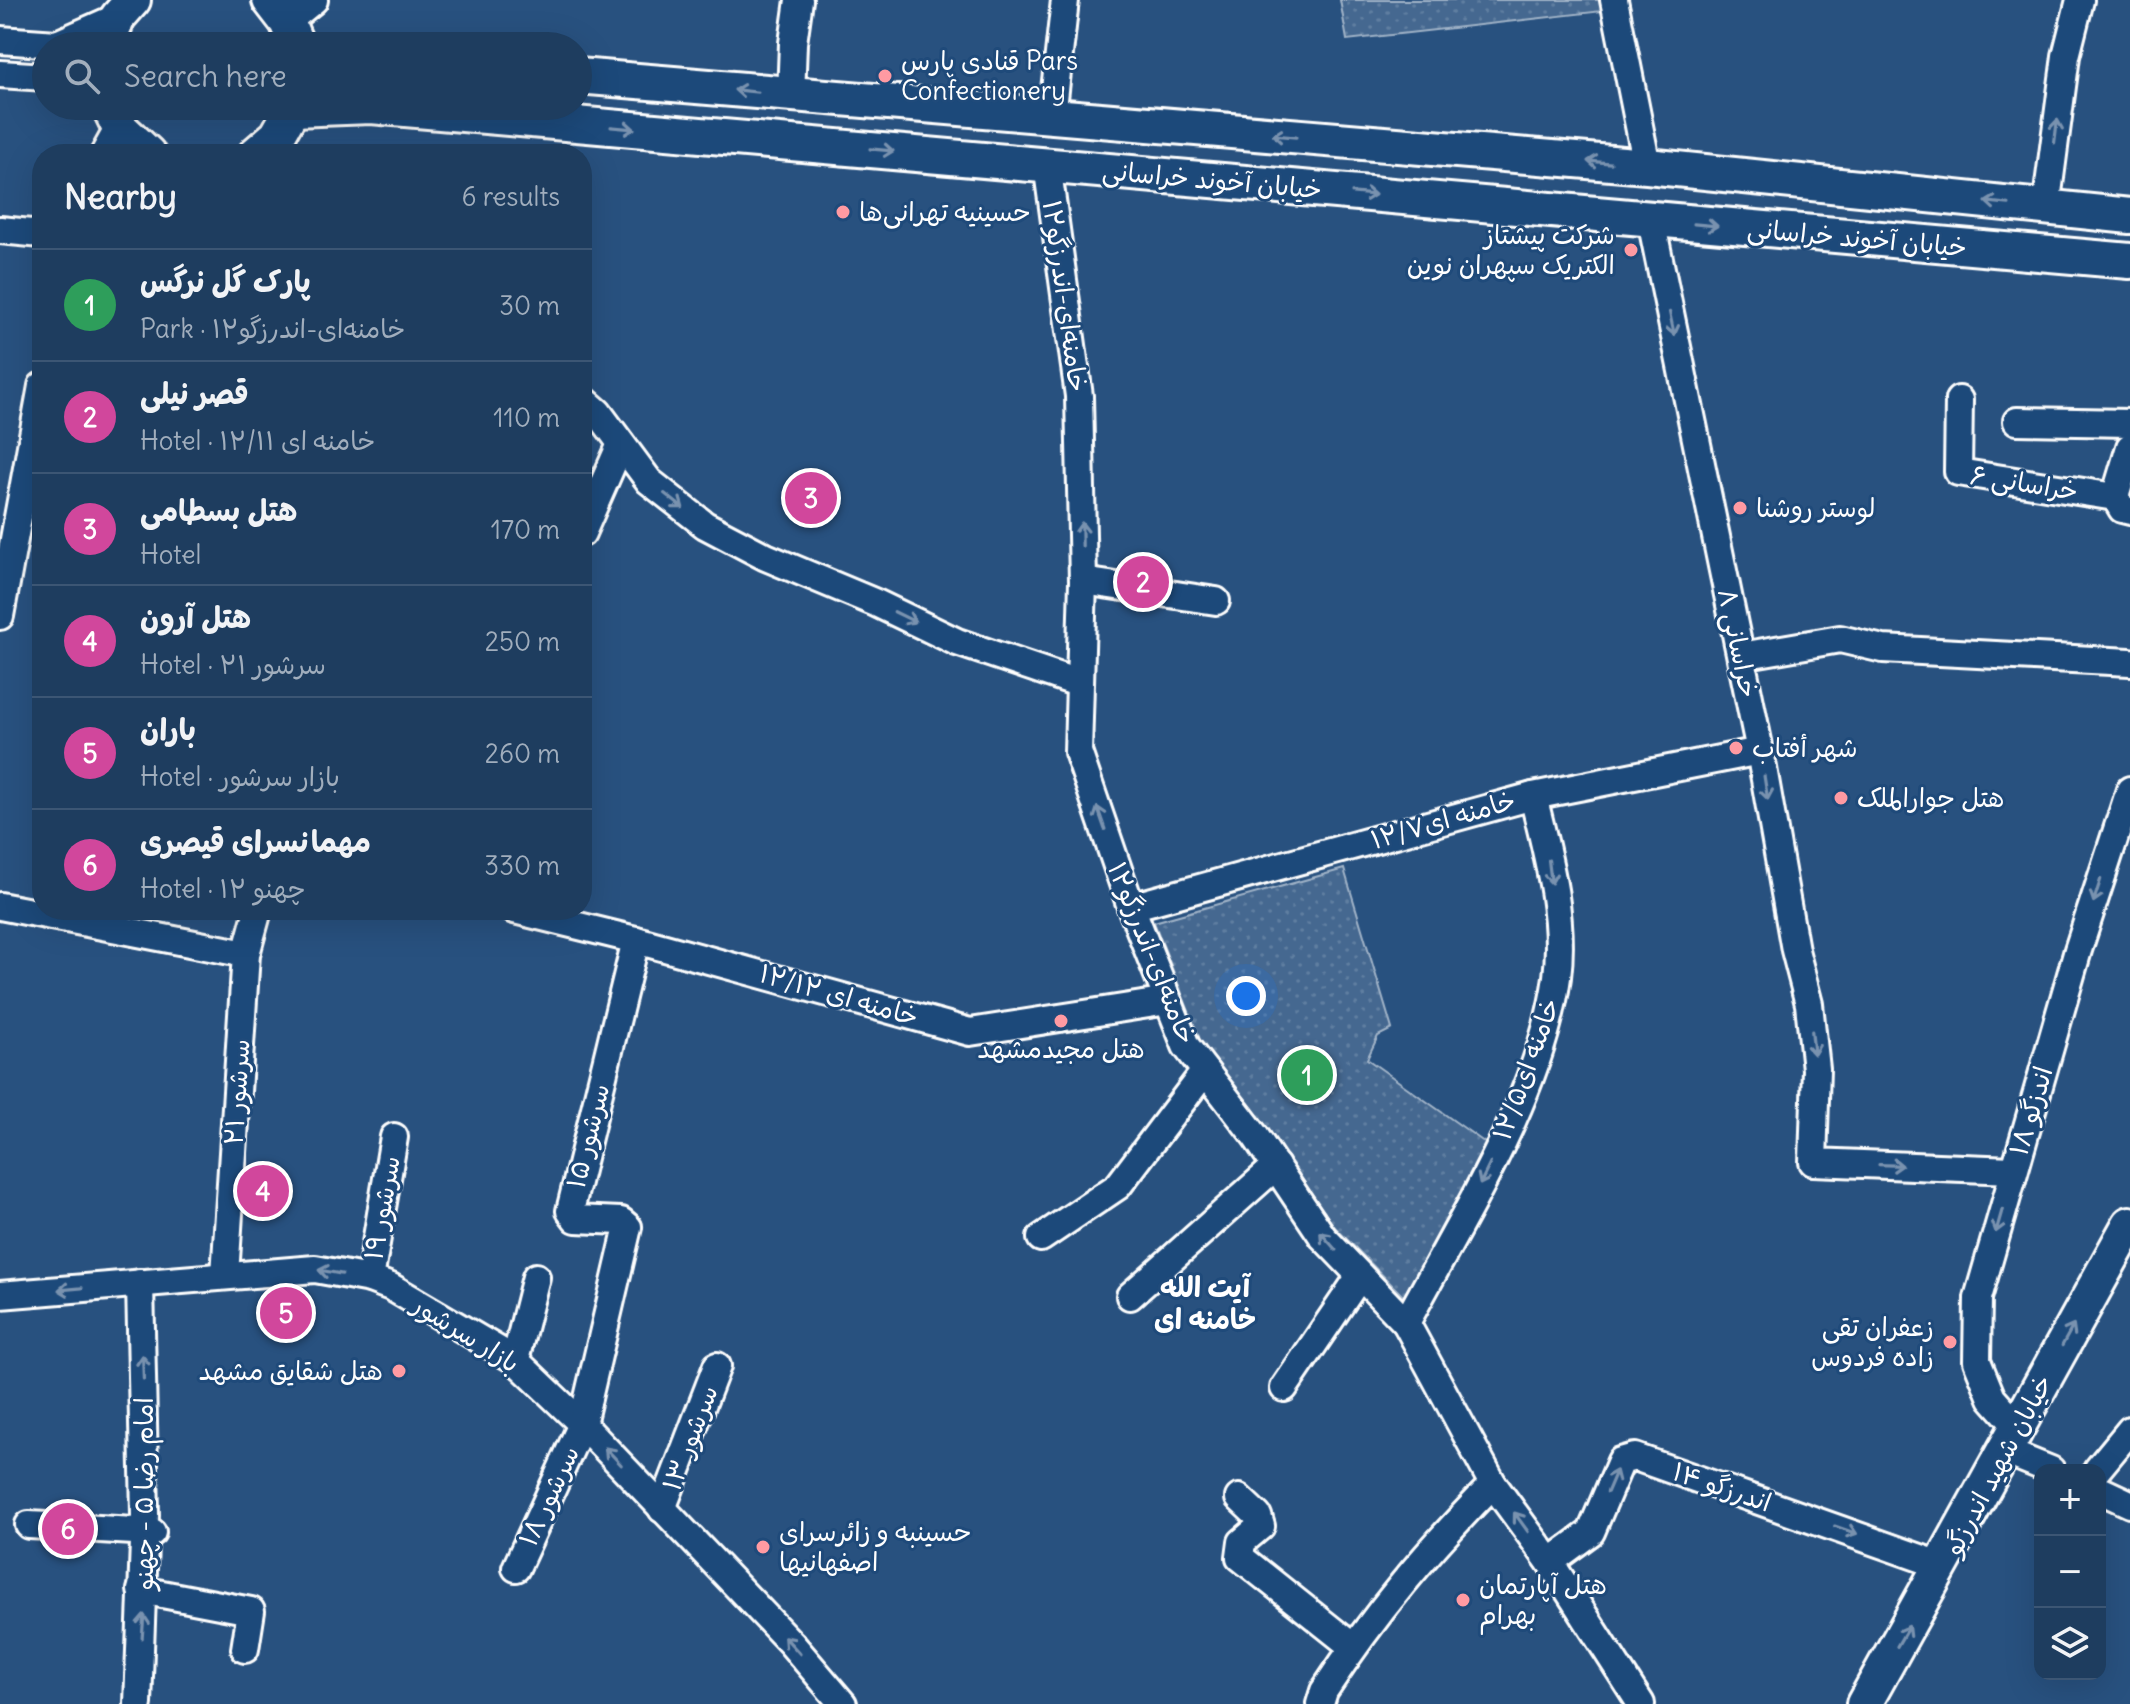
<!DOCTYPE html>
<meta charset="utf-8">
<style>
:root{--surface:#1e3d5f;--page:#2b4868;--text:#f1f3f6;--muted:#a1aebd;--line:#3c5674;--accent:#95b2f1}
body{margin:0;font-family:Delius,"Playpen Sans Arabic",sans-serif;background:var(--page);color:var(--text)}
.controls{position:absolute;right:24px;bottom:24px;display:grid;overflow:hidden;border-radius:16px;box-shadow:0 8px 32px #0002}
.controls button{width:72px;height:72px;display:grid;place-items:center;padding:0;border:0;border-bottom:2px solid var(--line);background:var(--surface);color:var(--text);font:40px sans-serif}
.you{position:absolute;left:1246px;top:996px;width:28px;height:28px;margin:-20px;border:6px solid #fff;border-radius:50%;background:#1a73e8;box-shadow:0 0 0 12px #1a73e833}
.badge{display:grid;place-items:center;width:52px;height:52px;border-radius:50%;background:var(--accent);color:#fff;font-size:26px;font-weight:700}
.pin{position:absolute;translate:-50% -50%;border:4px solid #fff;box-shadow:0 2px 8px #0006}
.list{margin:0;padding:0;list-style:none}
h2{display:flex;justify-content:space-between;align-items:center;height:104px;margin:0;padding:0 32px;font-size:34px}
h2 small{font-size:26px;font-weight:400;color:var(--muted)}
.list li{display:grid;grid-template-columns:52px 1fr auto;gap:24px;align-items:center;box-sizing:border-box;height:112px;padding:0 32px;border-top:2px solid var(--line)}
.list b{display:block;font-size:30px;white-space:nowrap}
.list p{margin:0;font-size:26px;white-space:nowrap;color:var(--muted)}
.list em{font-size:26px;font-style:normal;color:var(--muted)}
.icon{flex:none;width:44px;height:44px;fill:none;stroke:currentColor;stroke-width:2;stroke-linecap:round;stroke-linejoin:round}
.map{position:relative;flex:none;width:2130px;height:1704px;overflow:hidden}
.search{position:absolute;background:var(--surface);box-shadow:0 8px 32px #0002;left:32px;top:32px;width:560px;height:88px;display:flex;align-items:center;gap:20px;box-sizing:border-box;padding:0 28px;border-radius:44px;color:var(--muted);font-size:30px}
.panel{position:absolute;background:var(--surface);box-shadow:0 8px 32px #0002;left:32px;top:144px;width:560px;height:776px;border-radius:32px}
.map>svg:first-child{display:block}
.park{fill:url(#park-dots);stroke:#a2b4c8;stroke-width:2}
.lines{fill:none;stroke-linecap:round;stroke-linejoin:round}
.minor-casing{stroke:#fff;stroke-width:32}
.major-casing{stroke:#fff;stroke-width:40}
.minor{stroke:#1f4a7a;stroke-width:26}
.major{stroke:#1f4a7a;stroke-width:34}
.oneway{stroke:#7992af}
.poi-dot{fill:#ff9aa2;stroke:#1f4a7a;stroke-width:3}
.labels{text-anchor:middle;stroke-width:6;stroke-linejoin:round;paint-order:stroke}
.poi-label{font-size:26px;fill:#fff;stroke:#1f4a7a;text-anchor:start}
.street-label{font-size:26px;fill:#fff;stroke:#1f4a7a}
.neighbourhood-label{font-size:28px;font-weight:bold;fill:#fff;stroke:#1f4a7a}
</style>
<div class="map">
<svg width="2130" height="1704" viewBox="0 0 2130 1704">
<defs>
<pattern id="park-dots" width="8" height="8" patternUnits="userSpaceOnUse" patternTransform="scale(2)"><rect width="8" height="8" fill="#446890"/><path d="M2 2h.1M6 6h.1" fill="none" stroke="#607fa1" stroke-width="1.8" stroke-linecap="round"/></pattern>
</defs>
<rect width="100%" height="100%" fill="#28517f"/>
<filter id="ink" filterUnits="userSpaceOnUse"><feTurbulence type="fractalNoise" baseFrequency=".0125" numOctaves="2"/><feDisplacementMap in="SourceGraphic" scale="16" xChannelSelector="R" yChannelSelector="G"/><feConvolveMatrix kernelMatrix="1 2 1 2 8 2 1 2 1" color-interpolation-filters="sRGB"/></filter>
<g filter="url(#ink)">
<g class="park">
<polygon points="1340,0 1610,0 1612,10 1347,40"/>
<polygon points="1344,869 1392,1029 1378,1036 1367,1059 1488,1145 1408,1301 1334,1226 1201,1042 1154,922"/>
</g>
<g class="lines">
<defs>
<g id="minor">
<polyline points="1614,0 1647,166"/>
<polyline points="287,22 314,0"/>
<polyline points="0,40 57,44 118,17"/>
<polyline points="0,74 46,77"/>
<polyline points="791,96 793,43 799,0"/>
<polyline points="1052,117 1065,0"/>
<polyline points="104,154 119,127"/>
<polyline points="1047,164 1079,396 1083,581 1078,752 1131,907 1186,1046 1256,1137 1323,1237 1406,1323 1493,1484 1550,1562 1641,1704"/>
<polyline points="2046,208 2066,56 2080,0"/>
<polyline points="1651,220 1760,751 1795,950 1809,1004 1816,1069 1813,1162 2013,1170"/>
<polyline points="0,230 42,234"/>
<polyline points="582,398 598,412 649,481 705,525 766,557 876,603 957,642 1078,683"/>
<polyline points="1959,400 1958,472 2115,497"/>
<polyline points="2017,421 2130,423"/>
<polyline points="2130,447 2115,497 2122,509 2130,511"/>
<polyline points="582,533 621,444"/>
<polyline points="1083,581 1216,601"/>
<polyline points="0,616 42,386"/>
<polyline points="1741,656 1840,639 1883,649 2130,662"/>
<polyline points="0,906 246,954"/>
<polyline points="1131,907 1533,796 1760,751"/>
<polyline points="514,910 636,940 970,1032 1168,1001"/>
<polyline points="1041,1238 1118,1186 1205,1071"/>
<polyline points="225,1275 246,954 258,910"/>
<polyline points="370,1279 394,1137"/>
<polyline points="0,1295 315,1269 370,1279 391,1287 515,1360 582,1424 791,1643 843,1704"/>
<polyline points="1130,1296 1276,1166"/>
<path d="M1406,1323C1461,1220 1541,1094 1557,977C1565,917 1547,853 1533,796"/>
<polyline points="515,1360 536,1277"/>
<polyline points="1284,1388 1360,1276"/>
<polyline points="2017,1426 1992,1398 1977,1361 1978,1298 2078,950 2130,790"/>
<polyline points="2004,1451 2051,1470"/>
<polyline points="2097,1470 2130,1430"/>
<polyline points="2100,1490 2130,1504"/>
<polyline points="1239,1498 1258,1516 1261,1526 1242,1542 1240,1557 1353,1647"/>
<polyline points="662,1509 717,1366"/>
<polyline points="29,1525 152,1532"/>
<polyline points="1550,1562 1591,1532 1621,1461 1635,1457 1943,1566"/>
<polyline points="516,1568 582,1424 628,1227 621,1221 576,1219 570,1211 636,940"/>
<polyline points="141,1590 251,1611 245,1649"/>
<polyline points="138,1704 145,1515 140,1283"/>
<path d="M1320,1704L1324,1691C1375,1613 1428,1550 1493,1484"/>
</g>
<g id="major">
<polyline points="270,0 287,22 297,46"/>
<polyline points="106,46 118,17 133,0"/>
<polyline points="578,76 1647,166 2130,216"/>
<polyline points="109,106 119,127 148,154"/>
<polyline points="293,109 371,106 2130,261"/>
<polyline points="256,154 277,136 294,106"/>
<polyline points="1864,1704 2130,1224"/>
</g>
</defs>
<use href="#minor" class="minor-casing"/>
<use href="#major" class="major-casing"/>
<use href="#minor" class="minor"/>
<use href="#major" class="major"/>
</g>
<defs><path id="oneway-shaft" d="M-6 0H5M1.5-3L5.5 0L1.5 3" fill="none" stroke-width="1.6" stroke-linecap="round" stroke-linejoin="round" transform="scale(2)"/></defs>
<g class="oneway">
<use href="#oneway-shaft" transform="translate(746 91) rotate(-174)"/>
<use href="#oneway-shaft" transform="translate(623 128) rotate(5)"/>
<use href="#oneway-shaft" transform="translate(2056 131) rotate(-83)"/>
<use href="#oneway-shaft" transform="translate(1284 136) rotate(-175)"/>
<use href="#oneway-shaft" transform="translate(882 150) rotate(5)"/>
<use href="#oneway-shaft" transform="translate(1599 162) rotate(-175)"/>
<use href="#oneway-shaft" transform="translate(1364 194) rotate(5)"/>
<use href="#oneway-shaft" transform="translate(1997 203) rotate(-174)"/>
<use href="#oneway-shaft" transform="translate(1706 225) rotate(5)"/>
<use href="#oneway-shaft" transform="translate(1672 324) rotate(78)"/>
<use href="#oneway-shaft" transform="translate(674 501) rotate(38)"/>
<use href="#oneway-shaft" transform="translate(1082 534) rotate(-91)"/>
<use href="#oneway-shaft" transform="translate(905 617) rotate(26)"/>
<use href="#oneway-shaft" transform="translate(1766 788) rotate(81)"/>
<use href="#oneway-shaft" transform="translate(1101 818) rotate(-109)"/>
<use href="#oneway-shaft" transform="translate(1550 872) rotate(83)"/>
<use href="#oneway-shaft" transform="translate(2097 891) rotate(108)"/>
<use href="#oneway-shaft" transform="translate(1813 1043) rotate(84)"/>
<use href="#oneway-shaft" transform="translate(1891 1165) rotate(2)"/>
<use href="#oneway-shaft" transform="translate(1485 1174) rotate(116)"/>
<use href="#oneway-shaft" transform="translate(1999 1221) rotate(106)"/>
<use href="#oneway-shaft" transform="translate(1328 1241) rotate(-131)"/>
<use href="#oneway-shaft" transform="translate(330 1272) rotate(-170)"/>
<use href="#oneway-shaft" transform="translate(70 1289) rotate(175)"/>
<use href="#oneway-shaft" transform="translate(2068 1335) rotate(-61)"/>
<use href="#oneway-shaft" transform="translate(143 1367) rotate(-92)"/>
<use href="#oneway-shaft" transform="translate(613 1456) rotate(-133)"/>
<use href="#oneway-shaft" transform="translate(1612 1481) rotate(-67)"/>
<use href="#oneway-shaft" transform="translate(1521 1522) rotate(-126)"/>
<use href="#oneway-shaft" transform="translate(1846 1530) rotate(19)"/>
<use href="#oneway-shaft" transform="translate(143 1626) rotate(-86)"/>
<use href="#oneway-shaft" transform="translate(1903 1636) rotate(-60)"/>
<use href="#oneway-shaft" transform="translate(792 1645) rotate(-132)"/>
</g>
</g>
<g class="poi-dot">
<circle cx="885" cy="76" r="8"/>
<circle cx="843" cy="212" r="8"/>
<circle cx="1631" cy="250" r="8"/>
<circle cx="1740" cy="508" r="8"/>
<circle cx="1736" cy="748" r="8"/>
<circle cx="1841" cy="798" r="8"/>
<circle cx="1061" cy="1021" r="8"/>
<circle cx="1950" cy="1342" r="8"/>
<circle cx="399" cy="1371" r="8"/>
<circle cx="763" cy="1547" r="8"/>
<circle cx="1463" cy="1600" r="8"/>
</g>
<g class="labels">
<g class="poi-label">
<text x="901" y="70">قنادی پارس Pars<tspan x="901" dy="30">Confectionery</tspan></text>
<text x="859" y="221">حسینیه تهرانی‌ها</text>
<text x="1615" y="244" text-anchor="end">شرکت پیشتاز<tspan x="1615" dy="30">الکتریک سپهران نوین</tspan></text>
<text x="1756" y="517">لوستر روشنا</text>
<text x="1752" y="757">شهر أفتاب</text>
<text x="1857" y="807">هتل جوارالملک</text>
<text x="1061" y="1058" text-anchor="middle">هتل مجيدمشهد</text>
<text x="1934" y="1336" text-anchor="end">زعفران تقی<tspan x="1934" dy="30">زاده فردوس</tspan></text>
<text x="383" y="1380" text-anchor="end">هتل شقایق مشهد</text>
<text x="779" y="1541">حسینبه و زائرسرای<tspan x="779" dy="30">اصفهانیها</tspan></text>
<text x="1479" y="1594">هتل آپارتمان<tspan x="1479" dy="30">بهرام</tspan></text>
</g>
<g class="street-label">
<text transform="translate(1212 180) rotate(5)" y="9">خیابان آخوند خراسانی</text>
<text transform="translate(1857 238) rotate(5)" y="9">خیابان آخوند خراسانی</text>
<text transform="translate(1065 296) rotate(82)" y="9">خامنه‌ای-اندرزگو۱۲</text>
<text transform="translate(2024 483) rotate(9)" y="9">خراسانی ۶</text>
<text transform="translate(1738 643) rotate(78)" y="9">خراسانی ۸</text>
<text transform="translate(1443 820) rotate(-16)" y="9">خامنه ای۱۲/۷</text>
<text transform="translate(1152 953) rotate(68)" y="9">خامنه‌ای-اندرزگو۱۲</text>
<text transform="translate(839 995) rotate(16)" y="9">خامنه ای ۱۲/۱۲</text>
<text transform="translate(1526 1069) rotate(-70)" y="9">خامنه ای۱۲/۵</text>
<text transform="translate(237 1092) rotate(-86)" y="9">سرشور ۲۱</text>
<text transform="translate(2031 1111) rotate(-73)" y="9">اندزگو ۱۸</text>
<text transform="translate(588 1136) rotate(-76)" y="9">سرشور ۱۵</text>
<text transform="translate(382 1208) rotate(-80)" y="9">سرشور ۱۹</text>
<text transform="translate(466 1334) rotate(32)" y="9">بازار سرشور</text>
<text transform="translate(690 1438) rotate(-69)" y="9">سرشور ۱۳</text>
<text transform="translate(1998 1465) rotate(-62)" y="9">خیابان شهید اندرزگو</text>
<text transform="translate(1722 1487) rotate(19)" y="9">اندرزگو ۱۴</text>
<text transform="translate(144 1494) rotate(-90)" y="9">امام رضا ۵ - چهنو</text>
<text transform="translate(549 1496) rotate(-65)" y="9">سرشور ۱۸</text>
</g>
<g class="neighbourhood-label">
<text x="1205" y="1297">آیت الله<tspan x="1205" dy="32">خامنه ای</tspan></text>
</g>
</g>
</svg>
<div class="controls">
<button>+</button>
<button>−</button>
<button><svg class="icon" aria-label="layers" viewBox="0 0 24 24"><path d="M12 4l9 5-9 5-9-5zM3 14l9 5 9-5"/></svg></button>
</div>
<div class="you"></div>
<div class="pin badge" style="left:1307px;top:1075px;background:#2e9e5b">1</div>
<div class="pin badge" style="left:1143px;top:582px;background:#d1479c">2</div>
<div class="pin badge" style="left:811px;top:498px;background:#d1479c">3</div>
<div class="pin badge" style="left:263px;top:1191px;background:#d1479c">4</div>
<div class="pin badge" style="left:286px;top:1313px;background:#d1479c">5</div>
<div class="pin badge" style="left:68px;top:1529px;background:#d1479c">6</div>
<div class="search"><svg class="icon" aria-label="search" viewBox="0 0 24 24"><circle cx="10" cy="10" r="6"/><path d="M15 15l6 6"/></svg>Search here</div>
<section class="panel">
<h2>Nearby<small>6 results</small></h2>
<ul class="list">
<li><span class="badge" style="background:#2e9e5b">1</span><div><b>پارک گل نرگس</b><p>Park · خامنه‌ای-اندرزگو۱۲</p></div><em>30 m</em></li>
<li><span class="badge" style="background:#d1479c">2</span><div><b>قصر نیلی</b><p>Hotel · خامنه ای ۱۲/۱۱</p></div><em>110 m</em></li>
<li><span class="badge" style="background:#d1479c">3</span><div><b>هتل بسطامی</b><p>Hotel</p></div><em>170 m</em></li>
<li><span class="badge" style="background:#d1479c">4</span><div><b>هتل آرون</b><p>Hotel · سرشور ۲۱</p></div><em>250 m</em></li>
<li><span class="badge" style="background:#d1479c">5</span><div><b>باران</b><p>Hotel · بازار سرشور</p></div><em>260 m</em></li>
<li><span class="badge" style="background:#d1479c">6</span><div><b>مهمانسرای قیصری</b><p>Hotel · چهنو ۱۲</p></div><em>330 m</em></li>
</ul>
</section>
</div>
